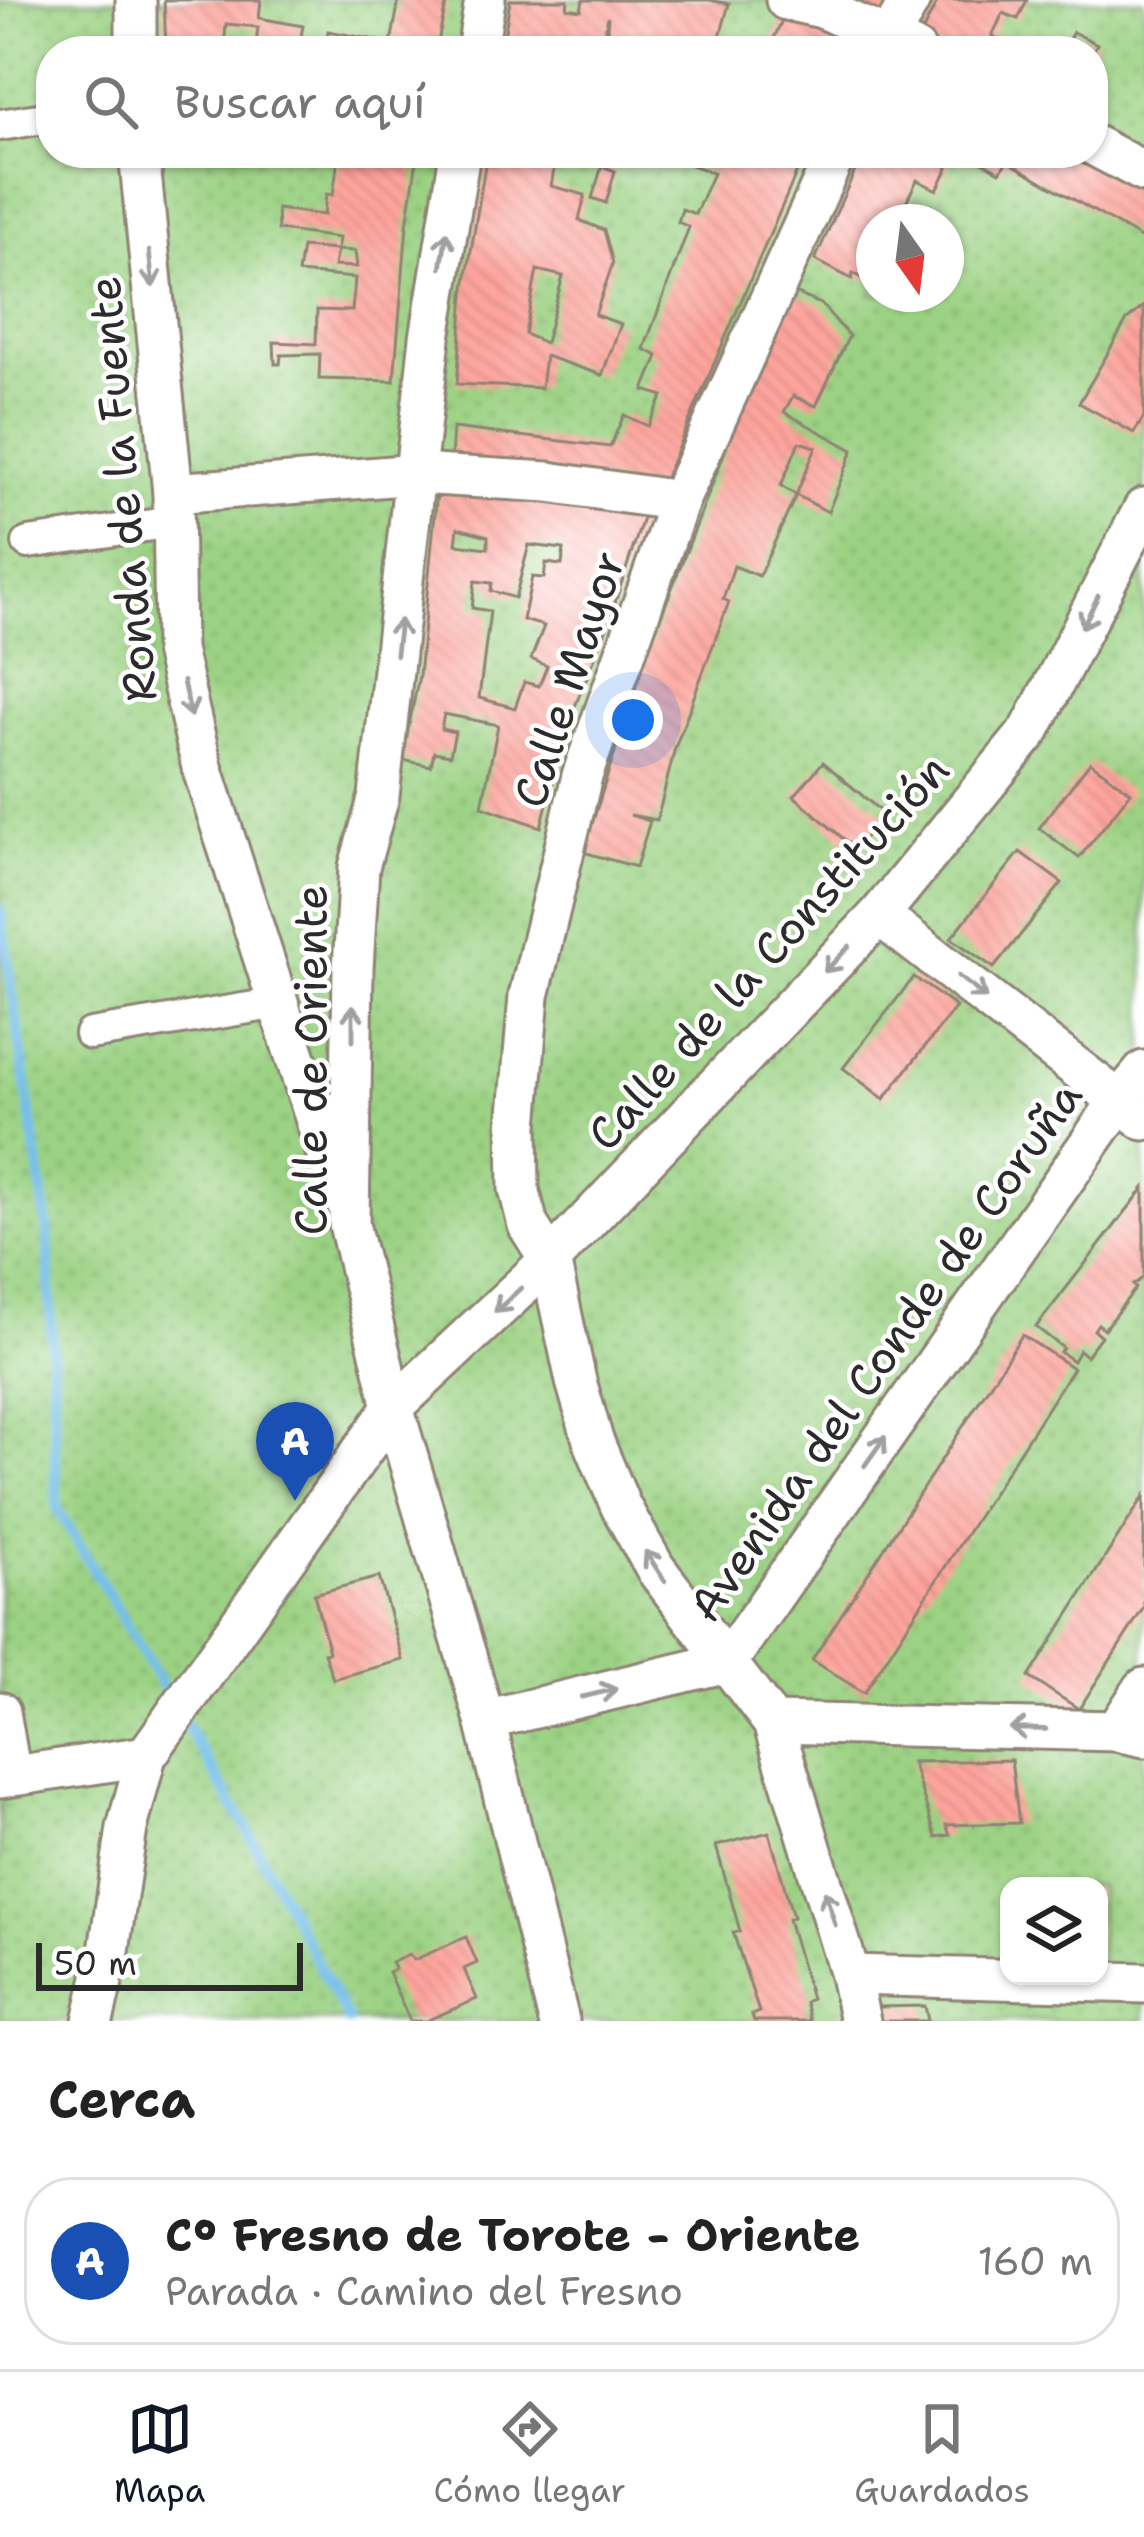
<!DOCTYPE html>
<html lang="es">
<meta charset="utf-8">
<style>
:root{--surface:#fff;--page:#f2f2f2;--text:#222;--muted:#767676;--line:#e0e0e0;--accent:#111827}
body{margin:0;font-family:"Shantell Sans",sans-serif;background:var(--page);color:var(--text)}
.controls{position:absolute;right:36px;bottom:36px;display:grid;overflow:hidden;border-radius:24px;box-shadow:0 3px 9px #0004}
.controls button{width:108px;height:108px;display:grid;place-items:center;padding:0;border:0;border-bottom:3px solid var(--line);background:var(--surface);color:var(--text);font:60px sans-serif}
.compass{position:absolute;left:856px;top:204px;width:108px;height:108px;border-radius:50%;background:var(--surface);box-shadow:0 3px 9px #0004;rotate:166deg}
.scale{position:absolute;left:36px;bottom:30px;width:267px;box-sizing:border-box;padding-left:12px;border:6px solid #2b2b2b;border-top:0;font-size:33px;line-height:42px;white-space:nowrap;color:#2b2b2b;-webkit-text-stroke:9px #fff;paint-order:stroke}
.you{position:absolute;left:633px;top:720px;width:42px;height:42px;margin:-30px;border:9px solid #fff;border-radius:50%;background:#1a73e8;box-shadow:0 0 0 18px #1a73e833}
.badge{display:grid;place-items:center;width:78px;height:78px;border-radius:50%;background:var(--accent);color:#fff;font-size:39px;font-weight:700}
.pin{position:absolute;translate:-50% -99px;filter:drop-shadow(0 3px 6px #0008)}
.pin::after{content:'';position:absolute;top:63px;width:42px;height:36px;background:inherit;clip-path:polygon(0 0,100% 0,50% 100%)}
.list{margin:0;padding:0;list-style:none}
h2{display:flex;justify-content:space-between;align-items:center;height:156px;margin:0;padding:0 48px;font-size:51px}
h2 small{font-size:39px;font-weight:400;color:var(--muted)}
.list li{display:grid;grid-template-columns:78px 1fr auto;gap:36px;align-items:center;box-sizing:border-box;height:168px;margin:0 24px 24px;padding:0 24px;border:3px solid var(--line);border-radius:48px}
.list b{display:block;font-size:45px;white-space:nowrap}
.list p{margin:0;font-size:39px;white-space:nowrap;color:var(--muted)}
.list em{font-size:39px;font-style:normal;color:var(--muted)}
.icon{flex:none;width:66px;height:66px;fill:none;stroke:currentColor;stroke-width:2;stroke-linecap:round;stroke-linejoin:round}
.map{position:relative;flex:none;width:1144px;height:2021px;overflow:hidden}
.search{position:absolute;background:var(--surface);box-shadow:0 3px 9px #0004;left:36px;right:36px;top:36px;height:132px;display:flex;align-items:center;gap:30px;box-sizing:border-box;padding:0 42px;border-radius:48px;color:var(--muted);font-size:45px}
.sheet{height:348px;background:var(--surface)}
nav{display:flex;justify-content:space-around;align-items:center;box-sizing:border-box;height:168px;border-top:3px solid var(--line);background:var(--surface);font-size:33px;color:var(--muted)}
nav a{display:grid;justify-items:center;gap:6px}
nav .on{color:var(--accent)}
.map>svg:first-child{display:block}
.park{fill:url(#park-dots);stroke:#637e57;stroke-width:3;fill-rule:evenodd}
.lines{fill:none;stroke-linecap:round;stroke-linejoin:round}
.stream{stroke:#75beee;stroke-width:10}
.building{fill:url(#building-back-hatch);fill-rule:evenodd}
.pedestrian-casing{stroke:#8f8374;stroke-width:36}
.minor-casing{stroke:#8f8374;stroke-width:45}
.pedestrian{stroke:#fff;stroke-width:30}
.minor{stroke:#fff;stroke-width:39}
.oneway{stroke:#a0a0a0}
.labels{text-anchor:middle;stroke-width:9;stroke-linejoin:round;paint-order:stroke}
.street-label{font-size:45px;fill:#2b2b2b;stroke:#fff}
</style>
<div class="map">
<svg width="1144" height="2021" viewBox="0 0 1144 2021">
<defs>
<pattern id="park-dots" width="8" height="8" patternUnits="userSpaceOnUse" patternTransform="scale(3)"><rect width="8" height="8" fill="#9bd283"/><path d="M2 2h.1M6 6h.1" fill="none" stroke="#86b471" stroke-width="1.8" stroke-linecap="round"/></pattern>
<pattern id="building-back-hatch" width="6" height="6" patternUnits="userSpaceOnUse" patternTransform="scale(3)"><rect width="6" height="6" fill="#fea49c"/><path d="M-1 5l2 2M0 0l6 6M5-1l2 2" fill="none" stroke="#da8d87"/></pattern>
</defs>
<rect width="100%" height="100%" fill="#fff"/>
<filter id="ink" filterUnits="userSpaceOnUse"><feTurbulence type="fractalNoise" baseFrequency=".00833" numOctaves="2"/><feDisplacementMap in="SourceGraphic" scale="24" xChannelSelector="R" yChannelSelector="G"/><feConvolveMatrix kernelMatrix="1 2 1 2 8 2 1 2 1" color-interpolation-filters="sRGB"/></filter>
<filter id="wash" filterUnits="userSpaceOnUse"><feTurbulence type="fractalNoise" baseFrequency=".004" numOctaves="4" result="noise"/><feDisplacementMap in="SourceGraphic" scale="48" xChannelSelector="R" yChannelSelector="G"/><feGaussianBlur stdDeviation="2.7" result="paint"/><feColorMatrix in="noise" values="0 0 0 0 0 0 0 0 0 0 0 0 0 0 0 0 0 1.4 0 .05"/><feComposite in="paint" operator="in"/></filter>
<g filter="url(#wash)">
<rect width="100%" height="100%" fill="#f3dbbd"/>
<path class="park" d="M0,0H1144V2021H0ZM51,51H1093V153H51ZM874,222H946V294H874ZM1009,1886H1099V1976H1009Z"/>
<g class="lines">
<g class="stream">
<polyline points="0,909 48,1230 57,1508 173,1704"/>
<polyline points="183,1720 245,1826 348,2021"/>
</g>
</g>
<g id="blocks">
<g class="building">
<polygon points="164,0 261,0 259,18 303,26 298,51 256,44 258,27 226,24 224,51 166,51"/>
<polygon points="399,0 447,0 436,51 346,51 326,47 328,31 391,43"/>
<polygon points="510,0 568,0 567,8 581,10 583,0 709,0 729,4 716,51 663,51 664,45 623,40 621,46 606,43 608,16 601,51 502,51"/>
<polygon points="839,0 893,0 884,18"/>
<polygon points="938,0 1027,0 1018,19 1003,13 992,36 1021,51 940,51 918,40"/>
<polygon points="785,14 857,35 850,51 785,51 771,45"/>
<polygon points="1073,32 1097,44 1093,51 1062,51"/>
<polygon points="339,153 418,153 407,225 394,381 319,379 320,354 281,355 280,364 275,364 274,342 316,344 317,310 352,311 355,278 298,273 302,247 337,250 334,266 357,267 355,251 337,250 339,238 278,230 277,209 324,215 326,194 333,195"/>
<path d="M487,153H557L551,186L585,195L579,220L604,230L613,263L595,315L621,324L602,375L545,356L541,388L457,384L464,294ZM537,270L563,276L545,343L525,334Z"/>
<polygon points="659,153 805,153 660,489 451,459 453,428 610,447 624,415 648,426 663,396 644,390 658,356 644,349 689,227 678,222 682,209 695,214 713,173"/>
<polygon points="863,153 955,153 937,190 917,180 896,222 874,222 874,267 867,281 853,273 852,279 815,260"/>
<polygon points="967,153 1067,153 1144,195 1144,240 1007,161 1000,172"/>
<polygon points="602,166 615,171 606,203 592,198"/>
<polygon points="795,293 821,304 849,336 816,406 793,396 784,412 853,450 828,512 796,495 816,447 799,442 781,486 796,495 759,576 734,566 723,599 729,602 675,748 657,820 630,815 650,821 636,867 583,852 646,655 748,392"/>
<polygon points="1144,306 1144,417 1134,433 1079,403 1127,320"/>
<path d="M438,482L645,512L606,630L567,726L541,827L482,806L498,725L444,714L441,729L455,732L450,755L434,752L431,766L402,760L419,676ZM458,528L488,536V548L456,544ZM529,545L564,549L562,565L546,563L544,578L532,577L523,620L544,626L531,659L547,666L539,686L524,682L515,708L479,698L490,611L472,608L475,581L492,583L491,591L515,598Z"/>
<polygon points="823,762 885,815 855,849 794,796"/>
<polygon points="1090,762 1131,792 1079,858 1039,828"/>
<polygon points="1020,852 1062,883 994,968 951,938"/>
<polygon points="914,977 956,1007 884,1099 843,1068"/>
<polygon points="1144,1188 1144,1277 1133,1285 1136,1288 1104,1329 1098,1324 1094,1330 1101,1336 1086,1356 1079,1350 1073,1361 1060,1352 1063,1348 1036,1327"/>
<polygon points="1022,1335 1073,1368 864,1693 812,1660"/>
<polygon points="1144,1496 1144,1607 1079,1709 1029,1677"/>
<polygon points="379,1577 403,1660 333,1679 324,1653 329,1652 314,1594"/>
<polygon points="1011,1760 1019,1823 946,1825 950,1835 936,1837 912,1762"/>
<polygon points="769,1832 793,1917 788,1919 811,1999 805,2002 810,2021 754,2021 752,2015 759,2012 733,1932 740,1931 716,1846"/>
<polygon points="466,1937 477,1963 464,1969 477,1999 426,2021 410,2021 388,1972 395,1969 391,1962 409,1954 414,1960"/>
<polygon points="925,2006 928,2021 880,2021 878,2007"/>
</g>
</g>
</g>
<g filter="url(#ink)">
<use href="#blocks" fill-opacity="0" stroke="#8f8374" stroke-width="3"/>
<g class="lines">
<defs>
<g id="pedestrian">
<polyline points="0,125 51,117"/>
<polyline points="28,543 173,522"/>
<polyline points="90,1034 280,1003"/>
</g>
<g id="minor">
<polyline points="136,0 136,51"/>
<polyline points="786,0 822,8 916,51"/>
<polyline points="477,51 485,0"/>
<polyline points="882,51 910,0"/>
<polyline points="1093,145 1144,172"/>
<polyline points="139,153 173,493 175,650 202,767 340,1195"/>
<polyline points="460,153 430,338 379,796 359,867 353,968 349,1224 393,1407 485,1720 559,2021"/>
<polyline points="836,153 679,501 582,776 529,996 518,1126 519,1189 528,1225 550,1260 576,1381 593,1440 621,1507 655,1568 773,1723 850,1975 860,2021"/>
<polyline points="173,493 417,474 548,482 679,501"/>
<polyline points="879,915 1144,1120"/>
<polyline points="0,1712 11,1776"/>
<polyline points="485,1720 727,1662 1119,1101 1144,1071"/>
<polyline points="773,1723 1116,1731 1144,1737"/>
<polyline points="1116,1731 1144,1688"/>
<polyline points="0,1778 146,1756"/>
<polyline points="850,1975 1144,1983"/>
<polyline points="93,2021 109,1951 127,1828 146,1756 393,1407 550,1260 879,915 1030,730 1144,508"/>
</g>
</defs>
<use href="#pedestrian" class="pedestrian-casing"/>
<use href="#minor" class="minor-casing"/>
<use href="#pedestrian" class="pedestrian"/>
<use href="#minor" class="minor"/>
</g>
<defs><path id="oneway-shaft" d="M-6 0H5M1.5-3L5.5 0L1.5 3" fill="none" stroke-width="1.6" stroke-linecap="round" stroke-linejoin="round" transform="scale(3)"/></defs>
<g class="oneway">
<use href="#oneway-shaft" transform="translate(444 250) rotate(-81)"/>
<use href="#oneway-shaft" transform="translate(151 269) rotate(84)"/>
<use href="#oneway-shaft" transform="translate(1090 612) rotate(117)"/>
<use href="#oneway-shaft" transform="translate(398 637) rotate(-83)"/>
<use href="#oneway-shaft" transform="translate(187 699) rotate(77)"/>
<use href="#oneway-shaft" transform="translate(837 959) rotate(134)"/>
<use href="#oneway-shaft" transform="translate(972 987) rotate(38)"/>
<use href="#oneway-shaft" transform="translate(353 1023) rotate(-90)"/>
<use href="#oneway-shaft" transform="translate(508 1300) rotate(137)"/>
<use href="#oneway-shaft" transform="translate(875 1451) rotate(-55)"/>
<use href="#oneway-shaft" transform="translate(655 1566) rotate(-123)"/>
<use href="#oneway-shaft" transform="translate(599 1693) rotate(-13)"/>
<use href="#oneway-shaft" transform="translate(1028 1729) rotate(-179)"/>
<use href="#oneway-shaft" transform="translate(830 1908) rotate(-107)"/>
</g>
</g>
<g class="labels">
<g class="street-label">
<text transform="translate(122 489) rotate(-95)" y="16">Ronda de la Fuente</text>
<text transform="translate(569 679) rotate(-72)" y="16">Calle Mayor</text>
<text transform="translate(768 952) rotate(-48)" y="16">Calle de la Constitución</text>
<text transform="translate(311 1060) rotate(-90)" y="16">Calle de Oriente</text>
<text transform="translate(885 1351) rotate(-55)" y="16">Avenida del Conde de Coruña</text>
</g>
</g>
</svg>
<div class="controls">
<button><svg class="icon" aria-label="layers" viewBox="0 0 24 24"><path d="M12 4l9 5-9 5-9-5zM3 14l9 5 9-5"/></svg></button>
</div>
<svg class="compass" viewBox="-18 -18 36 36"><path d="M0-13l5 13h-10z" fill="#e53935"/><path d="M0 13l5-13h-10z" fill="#767676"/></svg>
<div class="scale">50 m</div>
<div class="you"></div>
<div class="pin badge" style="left:295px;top:1501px;background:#1a4fb4">A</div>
<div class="search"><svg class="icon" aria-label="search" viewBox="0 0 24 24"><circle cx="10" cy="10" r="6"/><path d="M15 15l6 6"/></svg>Buscar aquí</div>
</div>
<section class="sheet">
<h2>Cerca<small></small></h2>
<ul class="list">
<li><span class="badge" style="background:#1a4fb4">A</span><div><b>Cº Fresno de Torote - Oriente</b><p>Parada · Camino del Fresno</p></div><em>160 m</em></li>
</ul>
</section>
<nav>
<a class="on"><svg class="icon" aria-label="map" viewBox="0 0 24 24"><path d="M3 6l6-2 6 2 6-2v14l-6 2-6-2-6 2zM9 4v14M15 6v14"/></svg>Mapa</a>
<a><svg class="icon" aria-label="directions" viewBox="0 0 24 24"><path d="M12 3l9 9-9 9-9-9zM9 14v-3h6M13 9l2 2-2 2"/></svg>Cómo llegar</a>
<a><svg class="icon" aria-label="saved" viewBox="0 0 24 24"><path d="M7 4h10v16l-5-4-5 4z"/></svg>Guardados</a>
</nav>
